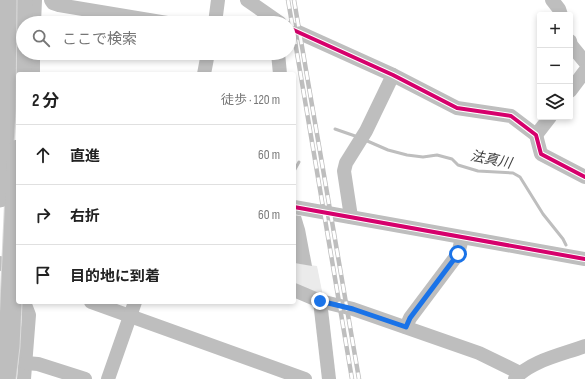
<!DOCTYPE html>
<html lang="ja">
<meta charset="utf-8">
<style>
:root{--surface:#fff;--page:#f2f2f2;--text:#222;--muted:#767676;--line:#e0e0e0}
body{margin:0;font-family:"Sofia Sans Condensed","Noto Sans JP",sans-serif;background:var(--page);color:var(--text)}
.controls{position:absolute;right:12px;top:12px;display:grid;overflow:hidden;border-radius:4px;box-shadow:0 2px 6px #0003}
.controls button{width:36px;height:36px;display:grid;place-items:center;padding:0;border:0;border-bottom:1px solid var(--line);background:var(--surface);color:var(--text);font:20px sans-serif}
.stop{position:absolute;width:12px;height:12px;margin:-9px;border:3px solid #1a73e8;border-radius:50%;background:#fff}
.stop.end{background:#1a73e8;border-color:#fff;box-shadow:0 1px 4px #0008}
.list{margin:0;padding:0;list-style:none}
h2{display:flex;justify-content:space-between;align-items:center;height:52px;margin:0;padding:0 16px;font-size:17px}
h2 small{font-size:13px;font-weight:400;color:var(--muted)}
.list li{display:grid;grid-template-columns:26px 1fr auto;gap:12px;align-items:center;box-sizing:border-box;height:60px;padding:0 16px;border-top:1px solid var(--line)}
.list b{display:block;font-size:15px;white-space:nowrap}
.list em{font-size:13px;font-style:normal;color:var(--muted)}
.icon{flex:none;width:22px;height:22px;fill:none;stroke:currentColor;stroke-width:2;stroke-linecap:round;stroke-linejoin:round}
.map{position:relative;flex:none;width:585px;height:379px;overflow:hidden}
.search{position:absolute;background:var(--surface);box-shadow:0 2px 6px #0003;left:16px;top:16px;width:280px;height:44px;display:flex;align-items:center;gap:10px;box-sizing:border-box;padding:0 14px;border-radius:22px;color:var(--muted);font-size:15px}
.panel{position:absolute;background:var(--surface);box-shadow:0 2px 6px #0003;left:16px;top:72px;width:280px;height:232px;border-radius:4px}
.map>svg:first-child{display:block}
.green{fill:#ebebeb}
.water{fill:#bebebe}
.lines{fill:none;stroke-linecap:round;stroke-linejoin:round}
.stream{stroke:#bebebe;stroke-width:3}
.highway-casing{stroke:#dbdbdb;stroke-width:23}
.minor{stroke:#bebebe;stroke-width:14}
.highway{stroke:#bebebe;stroke-width:21}
.rail-casing{stroke:#bebebe;stroke-width:4.5}
.rail{stroke:#fff;stroke-width:3;stroke-dasharray:9;stroke-linecap:butt}
.highway-bridge-casing{stroke:#dbdbdb;stroke-width:23;stroke-linecap:butt}
.highway-bridge{stroke:#bebebe;stroke-width:21}
.cycleway-casing{stroke:#fff;stroke-width:6}
.cycleway{stroke:#d6006c;stroke-width:4}
.route{stroke:#1a73e8;stroke-width:5}
.labels{text-anchor:middle;stroke-width:3;stroke-linejoin:round;paint-order:stroke}
.water-label{font-size:14px;font-style:italic;fill:#434343;stroke:#fff}
</style>
<div class="map">
<svg width="585" height="379" viewBox="0 0 585 379">
<rect width="100%" height="100%" fill="#fff"/>
<polygon class="green" points="294,263 317,266 323,296 294,283"/>
<polygon class="water" points="294,215 301,216 305,229 312,266 294,263"/>
<g class="lines">
<g class="stream">
<polyline points="335,129 358,137"/>
<polyline points="365,140 388,150 407,155 423,157 437,155 452,159 458,165 478,171 513,173 520,177 543,214 563,239 566,245"/>
<polyline points="294,171 299,162"/>
</g>
<defs>
<polyline id="highway" points="21,74 22,0"/>
</defs>
<use href="#highway" class="highway-casing"/>
<g class="minor">
<polyline points="51,0 53,3 59,5 167,23"/>
<polyline points="247,0 280,23"/>
<polyline points="552,0 559,9 561,15"/>
<polyline points="34,23 35,0"/>
<polyline points="215,23 218,0"/>
<polyline points="289,28 393,75 457,108 511,116 536,135 541,154 585,177"/>
<polyline points="570,41 571,45 585,62"/>
<polyline points="278,53 280,74"/>
<polyline points="33,74 33,53"/>
<polyline points="204,74 208,53"/>
<polyline points="570,91 585,71"/>
<polyline points="536,135 550,117"/>
<polyline points="294,207 585,259"/>
<polyline points="351,217 344,171 346,163 366,131 393,75"/>
<polyline points="0,263 18,272"/>
<polyline points="294,290 320,301 353,309 479,353 520,373"/>
<polyline points="320,301 329,379"/>
<polyline points="24,302 29,315 24,379"/>
<polyline points="91,302 305,379"/>
<polyline points="406,327 410,318 458,254 462,238"/>
<polyline points="26,363 38,364 85,379"/>
<polyline points="108,379 135,302"/>
<path d="M515,379C529,361 564,354 585,346"/>
</g>
<use href="#highway" class="highway"/>
<defs>
<g id="rail">
<polyline points="288,0 352,379"/>
<polyline points="294,0 359,379"/>
</g>
</defs>
<use href="#rail" class="rail-casing"/>
<use href="#rail" class="rail"/>
<defs>
<g id="highway-bridge">
<polyline points="0,197 5,110 6,0"/>
<polyline points="5,379 9,346 18,150"/>
</g>
</defs>
<use href="#highway-bridge" class="highway-bridge-casing"/>
<use href="#highway-bridge" class="highway-bridge"/>
<defs>
<g id="cycleway">
<polyline points="289,28 393,75 457,108 511,116 536,135 541,154 585,177"/>
<polyline points="294,207 585,259"/>
</g>
</defs>
<use href="#cycleway" class="cycleway-casing"/>
<use href="#cycleway" class="cycleway"/>
</g>
<g class="lines">
<polyline class="route" points="320,301 353,309 406,327 410,318 458,254"/>
</g>
<g class="labels">
<g class="water-label">
<text transform="translate(491 159) rotate(11)" y="5">法真川</text>
</g>
</g>
</svg>
<div class="controls">
<button>+</button>
<button>−</button>
<button><svg class="icon" aria-label="layers" viewBox="0 0 24 24"><path d="M12 4l9 5-9 5-9-5zM3 14l9 5 9-5"/></svg></button>
</div>
<div class="stop" style="left:458px;top:254px"></div>
<div class="stop end" style="left:320px;top:301px"></div>
<div class="search"><svg class="icon" aria-label="search" viewBox="0 0 24 24"><circle cx="10" cy="10" r="6"/><path d="M15 15l6 6"/></svg>ここで検索</div>
<section class="panel">
<h2>2 分<small>徒歩 · 120 m</small></h2>
<ul class="list">
<li><svg class="icon" aria-label="ahead" viewBox="0 0 24 24"><path d="M12 20V5M6 11l6-6 6 6"/></svg><div><b>直進</b></div><em>60 m</em></li>
<li><svg class="icon" aria-label="right" viewBox="0 0 24 24"><path d="M7 20v-9h11M14 6l5 5-5 5"/></svg><div><b>右折</b></div><em>60 m</em></li>
<li><svg class="icon" aria-label="arrive" viewBox="0 0 24 24"><path d="M6 21V4h12l-3 4 3 4H6"/></svg><div><b>目的地に到着</b></div></li>
</ul>
</section>
</div>
